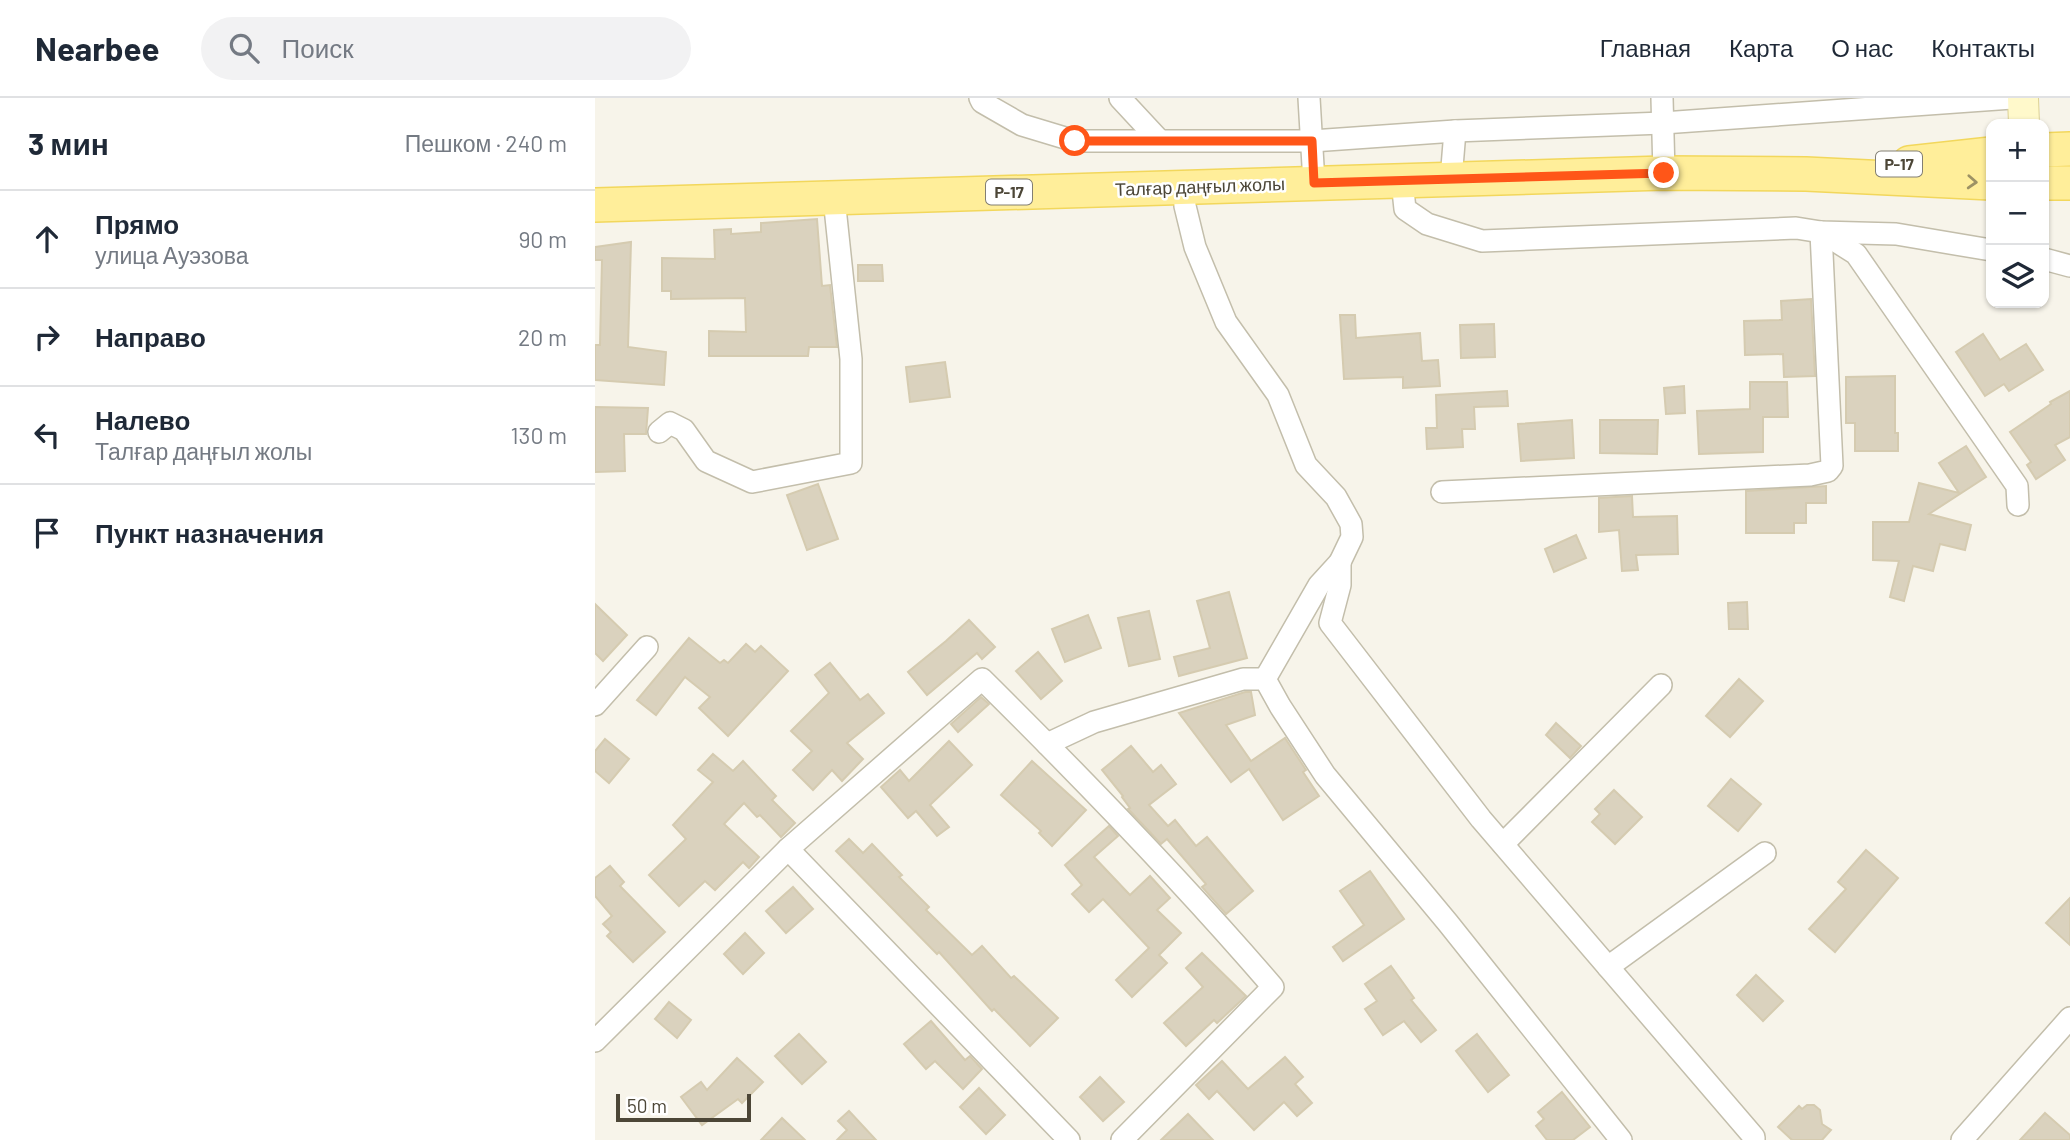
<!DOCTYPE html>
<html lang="ru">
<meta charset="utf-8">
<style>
:root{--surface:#fff;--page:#f2f2f3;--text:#1f2937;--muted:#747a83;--line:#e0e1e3}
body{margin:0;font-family:Barlow,sans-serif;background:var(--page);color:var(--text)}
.controls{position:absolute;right:21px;top:21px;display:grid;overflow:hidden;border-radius:14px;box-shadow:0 2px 5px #0004}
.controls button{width:63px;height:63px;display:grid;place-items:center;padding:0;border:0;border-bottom:2px solid var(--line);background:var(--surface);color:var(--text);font:35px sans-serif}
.scale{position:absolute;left:21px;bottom:18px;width:135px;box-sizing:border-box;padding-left:7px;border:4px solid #4c4637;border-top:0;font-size:19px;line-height:24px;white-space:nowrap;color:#4c4637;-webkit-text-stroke:5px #fff;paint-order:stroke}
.stop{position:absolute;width:21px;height:21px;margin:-16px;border:5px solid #ff5618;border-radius:50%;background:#fff}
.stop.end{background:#ff5618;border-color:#fff;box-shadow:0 2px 7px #0008}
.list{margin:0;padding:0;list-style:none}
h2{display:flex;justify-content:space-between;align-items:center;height:91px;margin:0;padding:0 28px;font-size:30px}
h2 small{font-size:23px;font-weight:400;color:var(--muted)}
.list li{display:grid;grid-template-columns:46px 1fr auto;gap:21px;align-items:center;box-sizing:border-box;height:98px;padding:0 28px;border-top:2px solid var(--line)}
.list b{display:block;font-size:26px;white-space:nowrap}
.list p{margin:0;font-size:23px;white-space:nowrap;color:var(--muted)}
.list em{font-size:23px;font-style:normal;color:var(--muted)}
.icon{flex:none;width:38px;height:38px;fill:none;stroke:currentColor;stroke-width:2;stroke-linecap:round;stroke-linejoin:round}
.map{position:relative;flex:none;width:1475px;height:1042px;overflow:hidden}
header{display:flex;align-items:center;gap:42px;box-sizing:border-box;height:98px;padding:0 35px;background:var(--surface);border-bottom:2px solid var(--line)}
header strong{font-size:33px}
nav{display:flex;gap:38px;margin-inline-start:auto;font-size:24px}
.search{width:490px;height:63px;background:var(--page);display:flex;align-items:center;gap:18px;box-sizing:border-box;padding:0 24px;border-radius:38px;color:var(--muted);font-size:26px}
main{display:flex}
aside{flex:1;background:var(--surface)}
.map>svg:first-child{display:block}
.building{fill:#dad2be;stroke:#d5cbb0;stroke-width:2}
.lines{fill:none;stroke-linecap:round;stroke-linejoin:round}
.street-casing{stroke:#c3beab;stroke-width:24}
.secondary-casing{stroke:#dcd195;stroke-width:32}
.primary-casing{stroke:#f2d75c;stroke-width:36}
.street{stroke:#fff;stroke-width:21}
.secondary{stroke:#fff9cb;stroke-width:30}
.primary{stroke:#ffee9a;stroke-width:33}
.oneway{stroke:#9d9264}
.route{stroke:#ff5618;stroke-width:9}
.labels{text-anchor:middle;stroke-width:5;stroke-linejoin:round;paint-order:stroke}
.shield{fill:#fff;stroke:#827e73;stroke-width:2}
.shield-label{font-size:16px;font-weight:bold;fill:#4c4637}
.street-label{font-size:18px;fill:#4c4637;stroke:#fff}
</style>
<header>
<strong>Nearbee</strong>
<div class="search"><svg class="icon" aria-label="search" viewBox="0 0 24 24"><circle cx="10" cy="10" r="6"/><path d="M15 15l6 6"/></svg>Поиск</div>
<nav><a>Главная</a><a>Карта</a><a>О нас</a><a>Контакты</a></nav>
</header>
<main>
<aside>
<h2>3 мин<small>Пешком · 240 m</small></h2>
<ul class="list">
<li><svg class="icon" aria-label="ahead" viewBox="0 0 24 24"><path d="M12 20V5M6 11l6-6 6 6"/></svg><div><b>Прямо</b><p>улица Ауэзова</p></div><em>90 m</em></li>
<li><svg class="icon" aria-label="right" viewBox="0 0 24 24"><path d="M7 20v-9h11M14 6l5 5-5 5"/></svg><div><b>Направо</b></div><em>20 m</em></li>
<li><svg class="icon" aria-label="left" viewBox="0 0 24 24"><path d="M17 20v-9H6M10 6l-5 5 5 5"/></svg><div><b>Налево</b><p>Талғар даңғыл жолы</p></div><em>130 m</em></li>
<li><svg class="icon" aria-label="arrive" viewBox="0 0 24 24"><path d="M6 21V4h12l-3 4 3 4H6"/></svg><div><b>Пункт назначения</b></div></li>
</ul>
</aside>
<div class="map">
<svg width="1475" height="1042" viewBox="0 0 1475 1042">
<rect width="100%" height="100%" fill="#f7f4ea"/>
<g class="building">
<polygon points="222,121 227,188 235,187 242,249 214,249 213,258 114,258 114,233 151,234 150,200 76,201 76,193 67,193 67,160 120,161 119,132 136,131 136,136 166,134 166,125"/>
<polygon points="36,144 33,249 71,254 69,287 0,282 0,247 5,247 7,162 0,162 0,149"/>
<polygon points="263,167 287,167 288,183 263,183"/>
<polygon points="1216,201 1220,278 1189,279 1188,256 1150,257 1149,223 1187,222 1186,203"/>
<polygon points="745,217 760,217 761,240 825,235 827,263 843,262 845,288 808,290 808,279 749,281"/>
<polygon points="899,226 900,259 866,260 865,227"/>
<polygon points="1388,236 1405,262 1431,246 1448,272 1414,293 1409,286 1390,298 1361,254"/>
<polygon points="350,264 355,299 315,304 311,269"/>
<polygon points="1300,278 1300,335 1303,335 1303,353 1260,353 1260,325 1251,325 1251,279"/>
<polygon points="1155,284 1192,284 1193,319 1168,319 1168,354 1104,356 1102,313 1155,311"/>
<polygon points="1089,288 1090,315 1071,316 1069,290"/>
<polygon points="912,293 913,308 879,309 880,331 867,331 868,349 832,351 831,330 842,330 841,297"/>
<polygon points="1475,293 1475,339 1460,347 1470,362 1441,381 1432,367 1436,364 1415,334 1456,306 1455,304"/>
<polygon points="0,309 53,310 51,336 29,336 30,373 0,374"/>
<polygon points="977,322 979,360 926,363 923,326"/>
<polygon points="1005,322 1063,322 1062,356 1005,355"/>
<polygon points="1371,348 1391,379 1334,416 1376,427 1370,452 1345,446 1338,473 1318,468 1309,503 1295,499 1304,463 1278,462 1278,424 1314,424 1324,385 1364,395 1344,365"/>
<polygon points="223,386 243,441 212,452 192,397"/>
<polygon points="1231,388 1231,405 1211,405 1211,425 1199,425 1199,435 1151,435 1151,393"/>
<polygon points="1037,398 1038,419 1082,418 1083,456 1041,457 1043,472 1027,473 1024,432 1004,434 1004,400"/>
<polygon points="981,437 991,460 959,474 950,451"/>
<polygon points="634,494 652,560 584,578 579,559 615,550 602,503"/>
<polygon points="1152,504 1153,531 1134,531 1133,505"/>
<polygon points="0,506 32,537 8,563 0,555"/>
<polygon points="554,513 565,561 534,568 523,520"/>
<polygon points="493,517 506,550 470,564 457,531"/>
<polygon points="374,522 400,549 387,561 382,555 332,597 313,574 351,543"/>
<polygon points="94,540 125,565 129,562 133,565 151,546 160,554 166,548 193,573 133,638 104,610 115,599 90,579 61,617 42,602"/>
<polygon points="443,554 467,583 446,601 421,573"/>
<polygon points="235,565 265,602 273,596 289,615 252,645 268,661 247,683 237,672 218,692 198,672 217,653 196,633 234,595 220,577"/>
<polygon points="1144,581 1168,603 1135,639 1111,618"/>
<polygon points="650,594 656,594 660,617 631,627 656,663 690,640 711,672 708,674 724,698 688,722 654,671 636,684 584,615"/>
<polygon points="386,599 394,606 363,634 356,626"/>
<polygon points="961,625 986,648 975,660 951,637"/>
<polygon points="10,641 34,661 14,685 0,673 0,653"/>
<polygon points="354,643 377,667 335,707 354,729 342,738 321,713 313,720 286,689 305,672 314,683"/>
<polygon points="536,648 558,674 566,667 581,686 554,707 573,728 580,722 601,748 612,739 658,793 631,816 607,789 611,786 572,741 566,746 533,711 535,710 527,699 528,698 507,672"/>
<polygon points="118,656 138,673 148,663 181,698 177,702 200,725 186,739 165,717 162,719 149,705 129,726 164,759 154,770 148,764 120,792 110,783 84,808 54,777 91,741 78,727 118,684 103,672"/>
<polygon points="437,663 491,712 457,748 444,735 446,733 406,697"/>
<polygon points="1136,681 1166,706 1143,733 1113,708"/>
<polygon points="1019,692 1047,719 1020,746 997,724 1005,716 1000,711"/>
<polygon points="514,728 523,738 499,759 535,797 555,778 575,800 562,812 586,835 564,857 572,865 537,899 521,882 554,850 508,801 494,814 477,796 487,787 470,767"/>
<polygon points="254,741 268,755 277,746 307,777 304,779 334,809 331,812 377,857 387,848 416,880 419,878 463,920 435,948 399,911 397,913 344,854 342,856 241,753"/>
<polygon points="1271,752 1303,780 1240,854 1214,831 1251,791 1243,784"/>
<polygon points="15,768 29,784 25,788 70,834 38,864 12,838 16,834 8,826 17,818 0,798 0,780"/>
<polygon points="775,773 809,821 748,863 738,849 769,827 745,793"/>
<polygon points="198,789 218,811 191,835 171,813"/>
<polygon points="1475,800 1475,847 1451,825"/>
<polygon points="150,835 169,855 148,876 129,856"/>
<polygon points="607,855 651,898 622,925 619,922 591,948 569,925 608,889 591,870"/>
<polygon points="796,868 819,900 816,902 841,932 826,944 809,923 788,937 770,911 782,903 770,886"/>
<polygon points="1161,877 1188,903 1168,923 1142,897"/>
<polygon points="74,904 96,922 82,940 60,921"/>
<polygon points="336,923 370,962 375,958 387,971 368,991 340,963 331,971 309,946"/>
<polygon points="204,936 231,964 207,986 180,958"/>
<polygon points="882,936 914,977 893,994 861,953"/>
<polygon points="690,959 708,979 700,986 717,1005 702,1018 689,1004 659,1032 622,993 614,1001 601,987 627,963 653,991"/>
<polygon points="142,960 168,984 147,1005 143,1001 107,1027 86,999 106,984 112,992"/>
<polygon points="505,979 529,1004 508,1023 485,999"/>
<polygon points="384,990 410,1017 391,1036 365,1009"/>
<polygon points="967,994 995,1029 978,1042 952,1042 941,1028 949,1021 943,1014"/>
<polygon points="1212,1007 1219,1007 1225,1012 1227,1026 1236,1032 1227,1042 1197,1042 1183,1029 1204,1008 1207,1011"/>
<polygon points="254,1013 281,1042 242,1042 252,1032 243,1023"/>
<polygon points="1450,1015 1475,1037 1475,1042 1425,1042"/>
<polygon points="593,1016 618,1042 566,1042"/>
<polygon points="187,1020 210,1042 166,1042"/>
</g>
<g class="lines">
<defs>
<g id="street">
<polyline points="385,0 387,4 427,27 480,43 717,43 860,33 1068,25 1417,0"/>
<polyline points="525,0 564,42"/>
<polyline points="714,0 719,85"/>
<polyline points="1067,0 1069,75"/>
<polyline points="856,81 860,33"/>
<polyline points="807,83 810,111 832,126 887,143 1201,130 1226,134 1301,136 1396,152"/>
<polyline points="589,89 590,108 600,149 631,224 683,297 711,367 741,399 756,426 757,439 745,464 724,487 670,581"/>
<polyline points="1228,135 1261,156 1422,388 1423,407"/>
<polyline points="1449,161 1475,168"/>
<polyline points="64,334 75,325 89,332 111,363 157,384 256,365 256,261 239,100"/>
<polyline points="847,394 1215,377 1233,373 1237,368 1226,134"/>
<polyline points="745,464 745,487 735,525 886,721 1159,1039 1159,1042"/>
<polyline points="0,607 52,549"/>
<polyline points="452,646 499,624 648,581 670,581 685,608 730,677 853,825 1026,1042"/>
<polyline points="908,746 1066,587"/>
<polyline points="193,751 474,1042"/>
<polyline points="1013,869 1170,755"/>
<path d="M0,943L193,751L387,581C487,680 586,782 678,889L527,1042"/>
<polyline points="1367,1042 1475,920"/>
</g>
<polyline id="secondary" points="1428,0 1429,26"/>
<g id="primary">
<polyline points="1449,52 1475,51"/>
<polyline points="1314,65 1396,56"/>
<polyline points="1449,85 1475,85"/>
<polyline points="0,107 1069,75 1211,76 1396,85"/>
</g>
</defs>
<use href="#street" class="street-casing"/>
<use href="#secondary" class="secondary-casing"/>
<use href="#primary" class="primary-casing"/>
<use href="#street" class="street"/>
<use href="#secondary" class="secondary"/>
<use href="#primary" class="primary"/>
</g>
<defs><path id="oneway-chevron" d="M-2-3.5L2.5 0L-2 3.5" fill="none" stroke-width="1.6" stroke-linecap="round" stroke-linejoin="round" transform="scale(1.75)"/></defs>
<use class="oneway" href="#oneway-chevron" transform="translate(1377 84) rotate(3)"/>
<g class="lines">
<polyline class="route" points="480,43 717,43 719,85 1069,75"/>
</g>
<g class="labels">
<g class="shield">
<rect x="1281" y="53.5" width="46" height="25" rx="5"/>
<rect x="391" y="81.5" width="46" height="25" rx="5"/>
</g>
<g class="shield-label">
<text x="1304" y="72">P-17</text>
<text x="414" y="100">P-17</text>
</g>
<g class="street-label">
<text transform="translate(605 89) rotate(-2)" y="6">Талғар даңғыл жолы</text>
</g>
</g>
</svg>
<div class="controls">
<button>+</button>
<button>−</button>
<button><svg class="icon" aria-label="layers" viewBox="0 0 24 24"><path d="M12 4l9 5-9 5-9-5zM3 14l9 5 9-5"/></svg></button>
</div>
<div class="scale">50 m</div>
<div class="stop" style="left:480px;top:43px"></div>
<div class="stop end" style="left:1069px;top:75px"></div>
</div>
</main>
